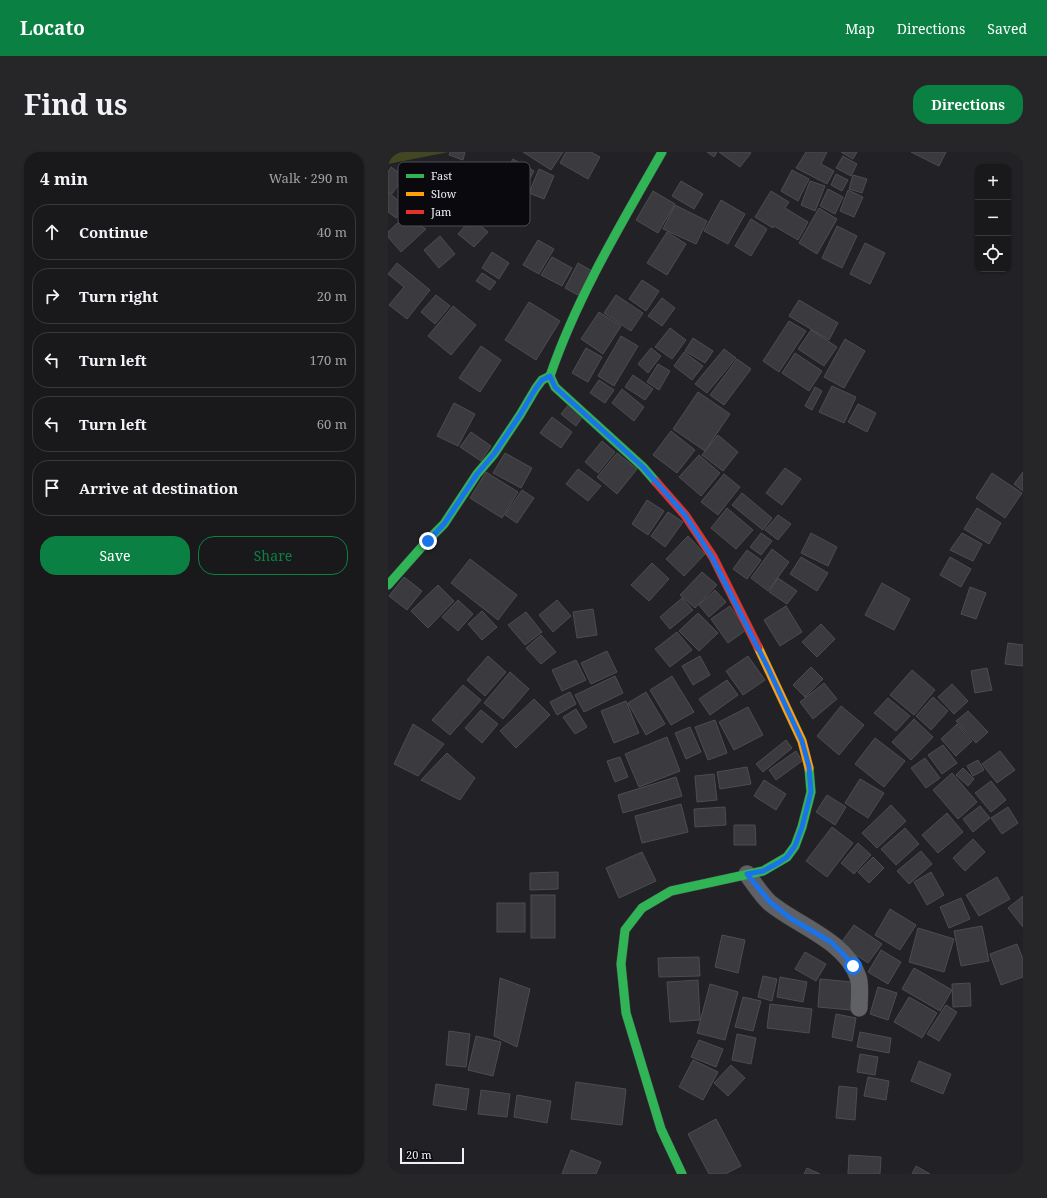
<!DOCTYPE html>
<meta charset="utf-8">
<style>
:root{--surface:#19191c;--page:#262629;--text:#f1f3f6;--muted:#9fa0a3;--line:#37383b;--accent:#0b8043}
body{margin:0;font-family:"Noto Serif",serif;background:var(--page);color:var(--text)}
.controls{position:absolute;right:12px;top:12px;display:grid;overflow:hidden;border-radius:8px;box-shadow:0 1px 3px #0004}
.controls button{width:36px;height:36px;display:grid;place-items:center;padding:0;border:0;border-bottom:1px solid var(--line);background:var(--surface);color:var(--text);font:20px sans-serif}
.scale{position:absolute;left:12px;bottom:10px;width:64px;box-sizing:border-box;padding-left:4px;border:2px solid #efeff6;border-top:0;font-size:11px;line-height:14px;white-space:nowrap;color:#efeff6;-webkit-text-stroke:3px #09090e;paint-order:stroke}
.stop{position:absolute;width:12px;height:12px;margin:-9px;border:3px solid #1a73e8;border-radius:50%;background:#fff}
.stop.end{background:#1a73e8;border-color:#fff;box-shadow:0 1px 4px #0008}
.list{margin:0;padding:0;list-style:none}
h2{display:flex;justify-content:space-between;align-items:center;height:52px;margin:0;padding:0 16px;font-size:17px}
h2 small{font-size:13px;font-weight:400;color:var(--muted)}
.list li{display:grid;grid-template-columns:26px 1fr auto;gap:12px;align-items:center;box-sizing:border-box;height:56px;margin:0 8px 8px;padding:0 8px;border:1px solid var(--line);border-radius:16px}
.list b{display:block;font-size:15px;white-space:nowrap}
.list em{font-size:13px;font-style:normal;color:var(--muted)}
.actions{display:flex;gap:8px;padding:12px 16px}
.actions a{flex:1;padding:9px 0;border:1px solid var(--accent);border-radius:16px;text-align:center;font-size:14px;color:var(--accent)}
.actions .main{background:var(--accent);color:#fff}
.icon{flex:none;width:22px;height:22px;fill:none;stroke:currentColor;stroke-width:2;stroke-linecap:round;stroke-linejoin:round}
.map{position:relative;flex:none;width:635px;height:1022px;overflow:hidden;border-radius:16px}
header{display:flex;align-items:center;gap:24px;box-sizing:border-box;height:56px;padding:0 20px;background:var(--accent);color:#fff}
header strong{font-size:19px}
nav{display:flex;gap:22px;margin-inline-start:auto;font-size:14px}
.intro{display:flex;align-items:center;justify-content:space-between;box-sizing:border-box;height:96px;padding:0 24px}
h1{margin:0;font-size:28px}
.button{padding:10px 18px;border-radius:16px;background:var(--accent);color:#fff;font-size:14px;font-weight:700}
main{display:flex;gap:24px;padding:0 24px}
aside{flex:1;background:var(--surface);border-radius:16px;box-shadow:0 1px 3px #0004}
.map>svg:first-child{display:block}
.green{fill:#424623}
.building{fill:#3a3a3f;stroke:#4d4d51}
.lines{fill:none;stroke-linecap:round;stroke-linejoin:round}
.street-casing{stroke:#3c3c41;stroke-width:18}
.fast-casing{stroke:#3c3c41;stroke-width:10}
.slow-casing{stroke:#3c3c41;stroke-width:10}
.jam-casing{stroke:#3c3c41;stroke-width:10}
.street{stroke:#606165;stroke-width:17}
.fast{stroke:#30b455;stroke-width:9}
.slow{stroke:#ff9f0a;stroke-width:9}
.jam{stroke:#e5322d;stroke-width:9}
.route{stroke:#1a73e8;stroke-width:5}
.key{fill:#09090e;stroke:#4e4e54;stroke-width:1}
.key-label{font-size:11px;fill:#efeff6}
</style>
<header>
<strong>Locato</strong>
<nav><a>Map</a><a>Directions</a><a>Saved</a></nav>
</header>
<div class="intro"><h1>Find us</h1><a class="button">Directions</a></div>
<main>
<aside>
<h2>4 min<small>Walk · 290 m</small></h2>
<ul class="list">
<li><svg class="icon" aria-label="ahead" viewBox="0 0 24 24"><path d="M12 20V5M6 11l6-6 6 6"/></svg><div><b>Continue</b></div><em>40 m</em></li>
<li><svg class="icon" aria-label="right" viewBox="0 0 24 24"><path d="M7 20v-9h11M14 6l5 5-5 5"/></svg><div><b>Turn right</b></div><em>20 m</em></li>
<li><svg class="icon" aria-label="left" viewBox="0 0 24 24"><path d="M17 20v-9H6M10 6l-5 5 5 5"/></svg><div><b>Turn left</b></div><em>170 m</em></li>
<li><svg class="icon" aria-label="left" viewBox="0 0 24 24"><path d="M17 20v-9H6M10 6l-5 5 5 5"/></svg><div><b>Turn left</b></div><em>60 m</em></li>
<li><svg class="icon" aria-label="arrive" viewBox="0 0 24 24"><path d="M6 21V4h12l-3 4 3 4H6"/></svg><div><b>Arrive at destination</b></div></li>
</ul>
<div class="actions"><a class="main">Save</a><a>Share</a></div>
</aside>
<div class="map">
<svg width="635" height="1022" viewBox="0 0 635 1022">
<rect width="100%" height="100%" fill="#212126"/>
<polygon class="green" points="0,0 61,0 0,12"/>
<g class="building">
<polygon points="62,0 77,0 75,8 61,3"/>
<polygon points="135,0 175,0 163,18"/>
<polygon points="178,0 203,0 212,5 200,27 172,11"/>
<polygon points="319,0 329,0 326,5"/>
<polygon points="331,0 362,0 363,1 352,15"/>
<polygon points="418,0 439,0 433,12 446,19 439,32 408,16"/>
<polygon points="453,0 469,0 465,7"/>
<polygon points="523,0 558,0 551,14"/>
<polygon points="455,4 469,12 463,24 448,16"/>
<polygon points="125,7 146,19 129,50 107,38"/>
<polygon points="3,15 16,24 4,42 0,39 0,20"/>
<polygon points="151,17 166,24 156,47 141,41"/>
<polygon points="404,18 421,27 410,49 393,39"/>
<polygon points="448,22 460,28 454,39 443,33"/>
<polygon points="465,23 479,27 474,41 461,37"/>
<polygon points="293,29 315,42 306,57 284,44"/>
<polygon points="422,29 437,34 427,59 413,53"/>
<polygon points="440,37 455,45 447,62 432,54"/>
<polygon points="460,38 475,45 466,65 452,59"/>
<polygon points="265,39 287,52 270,81 248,68"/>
<polygon points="383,39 401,50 397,56 420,70 410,88 386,74 385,76 367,65"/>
<polygon points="0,40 19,56 8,66 0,60"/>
<polygon points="333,48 357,62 340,92 316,79"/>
<polygon points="287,53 319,69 308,92 275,77"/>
<polygon points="431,56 449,67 429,102 411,91"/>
<polygon points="16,65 38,77 13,100 0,85 0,80"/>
<polygon points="84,66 100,80 86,95 70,82"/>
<polygon points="363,67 379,77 363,104 347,94"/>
<polygon points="449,74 469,84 454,116 434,106"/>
<polygon points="279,80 298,92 279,123 259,111"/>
<polygon points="52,84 67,102 51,116 36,98"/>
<polygon points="150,88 166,97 151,122 135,113"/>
<polygon points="477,91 497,101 482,132 462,122"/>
<polygon points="104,100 121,111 111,127 94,116"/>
<polygon points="164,105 184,116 174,134 153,123"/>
<polygon points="9,111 42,138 19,167 1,153 16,135 0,122"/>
<polygon points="190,111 204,119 190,143 177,136"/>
<polygon points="94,121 108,130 102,138 88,129"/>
<polygon points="254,128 271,139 258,159 241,147"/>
<polygon points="48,143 62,154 47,172 33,160"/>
<polygon points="228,143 255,161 243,179 216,161"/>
<polygon points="274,146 287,156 274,174 260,164"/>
<polygon points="411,148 450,171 441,188 401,164"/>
<polygon points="141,150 172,169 148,208 117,188"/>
<polygon points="65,154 88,173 63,203 40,184"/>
<polygon points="211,160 233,174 215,202 193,187"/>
<polygon points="401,169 418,179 391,220 375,209"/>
<polygon points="282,176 298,188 284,207 267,195"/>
<polygon points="423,178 449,195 436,214 410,197"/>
<polygon points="233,184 250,194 226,234 210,224"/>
<polygon points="305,186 325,199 317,211 297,199"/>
<polygon points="457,187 477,199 456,236 436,225"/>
<polygon points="93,194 113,208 92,240 71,226"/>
<polygon points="198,196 214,205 200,230 184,221"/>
<polygon points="263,196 273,204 260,221 250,212"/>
<polygon points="336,197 348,206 319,241 307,232"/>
<polygon points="296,200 315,214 304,228 286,214"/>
<polygon points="407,201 434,219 421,239 394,221"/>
<polygon points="349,207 363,217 336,253 322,243"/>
<polygon points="270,212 282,219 271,238 259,230"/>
<polygon points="245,223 265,237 257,248 237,235"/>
<polygon points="211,228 226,238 217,251 202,241"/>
<polygon points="444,234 468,245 456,271 431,260"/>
<polygon points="427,235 434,239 424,258 417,254"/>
<polygon points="234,237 256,255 246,269 224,251"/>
<polygon points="310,240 342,262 317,299 285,277"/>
<polygon points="66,251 87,262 70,294 49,284"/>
<polygon points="181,252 195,264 188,274 173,262"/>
<polygon points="470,252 488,261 479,280 460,270"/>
<polygon points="164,265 184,280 173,296 152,281"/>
<polygon points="283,279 307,298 289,321 265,303"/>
<polygon points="83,280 103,294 93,309 72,295"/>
<polygon points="330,283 350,300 335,319 314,303"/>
<polygon points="214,289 227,300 210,321 197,310"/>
<polygon points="117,301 144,316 133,336 105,321"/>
<polygon points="229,301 249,317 229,342 209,325"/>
<polygon points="311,303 332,321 313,344 291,325"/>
<polygon points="397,316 413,327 394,353 378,341"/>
<polygon points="190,317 213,334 200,349 178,332"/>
<polygon points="98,320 130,340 114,366 82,346"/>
<polygon points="635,320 635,339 626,332"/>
<polygon points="604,321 634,341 617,366 588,346"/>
<polygon points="336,322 352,335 330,363 313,350"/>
<polygon points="134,338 146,346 129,371 117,363"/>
<polygon points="354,341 384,366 375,378 344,353"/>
<polygon points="259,348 276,359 260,383 244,372"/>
<polygon points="339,356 365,378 348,397 323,376"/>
<polygon points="589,356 613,371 601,392 576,377"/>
<polygon points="280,360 295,370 277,395 263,384"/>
<polygon points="390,363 403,372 390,388 377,378"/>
<polygon points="373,381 384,389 373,403 362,395"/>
<polygon points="423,381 449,395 440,414 413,401"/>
<polygon points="574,381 594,392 585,409 562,398"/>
<polygon points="300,384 317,402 296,424 278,407"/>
<polygon points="384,397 401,410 380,439 363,426"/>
<polygon points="359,398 373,408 359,427 345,417"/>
<polygon points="413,405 440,421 429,439 402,422"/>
<polygon points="562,405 583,417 573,435 552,423"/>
<polygon points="82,407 129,443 110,468 63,431"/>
<polygon points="264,411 281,427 261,449 243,433"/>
<polygon points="314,420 329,433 307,456 292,443"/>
<polygon points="16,425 34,439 19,458 1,444"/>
<polygon points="390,426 409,439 399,452 381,440"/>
<polygon points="494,431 522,447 506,478 477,463"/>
<polygon points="50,433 66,449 40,476 23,459"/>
<polygon points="582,435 598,441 588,467 573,462"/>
<polygon points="327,438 338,450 321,465 311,453"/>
<polygon points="294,446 305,458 282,477 272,465"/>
<polygon points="70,448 85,462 70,479 54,465"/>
<polygon points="169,448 183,464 165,480 151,463"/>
<polygon points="342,454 358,478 340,491 323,467"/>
<polygon points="398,454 414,480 392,494 376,468"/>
<polygon points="205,457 209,483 189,486 185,460"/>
<polygon points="94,459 109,475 94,488 80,472"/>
<polygon points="138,460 154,480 137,493 120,473"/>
<polygon points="310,461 330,481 311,499 291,479"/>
<polygon points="433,472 447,487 429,505 414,490"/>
<polygon points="289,480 304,498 282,515 267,497"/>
<polygon points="153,483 168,500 153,512 138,496"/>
<polygon points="620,491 635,493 635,514 617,512"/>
<polygon points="219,499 229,520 203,532 193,511"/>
<polygon points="100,504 118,520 97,544 79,528"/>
<polygon points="312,504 322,523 305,533 294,514"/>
<polygon points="360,504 377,528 355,543 338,519"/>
<polygon points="188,508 198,528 174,539 164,518"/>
<polygon points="423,515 435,527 417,545 405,533"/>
<polygon points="599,516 604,538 587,541 583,519"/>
<polygon points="524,518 547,538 526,563 502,543"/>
<polygon points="122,520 141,537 115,567 96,551"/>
<polygon points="227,524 235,541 196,560 187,543"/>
<polygon points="284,524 306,560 283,573 262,538"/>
<polygon points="339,528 350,543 322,563 311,547"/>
<polygon points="436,531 449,547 425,567 412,550"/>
<polygon points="564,532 580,549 566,562 550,545"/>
<polygon points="75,533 93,548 62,583 44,568"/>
<polygon points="182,540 188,552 169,563 162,550"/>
<polygon points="258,540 277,572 258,583 240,551"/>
<polygon points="545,545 560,559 543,578 528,564"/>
<polygon points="500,546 522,564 508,579 486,561"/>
<polygon points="146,547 162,563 128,596 112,579"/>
<polygon points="238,549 251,581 226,591 213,559"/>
<polygon points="453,554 476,573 451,603 429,584"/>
<polygon points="360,555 375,583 346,598 331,570"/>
<polygon points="188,557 199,575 187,582 175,565"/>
<polygon points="93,558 110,572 94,591 77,576"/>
<polygon points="580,559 600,580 588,591 568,569"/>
<polygon points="526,567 545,585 523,608 504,590"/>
<polygon points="327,568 339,601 320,608 307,575"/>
<polygon points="25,572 56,592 30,624 6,612"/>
<polygon points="569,572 584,589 568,604 553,587"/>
<polygon points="302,575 313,600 298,607 287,581"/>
<polygon points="279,585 292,619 251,635 237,602"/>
<polygon points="487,586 517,609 496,635 467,612"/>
<polygon points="398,588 404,596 375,620 368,612"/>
<polygon points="555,593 569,611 554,622 540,603"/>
<polygon points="408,599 414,609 388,628 381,618"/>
<polygon points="612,599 627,618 609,631 594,612"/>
<polygon points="59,601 87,626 72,648 33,628"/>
<polygon points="232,605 240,625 227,630 219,609"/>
<polygon points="537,606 552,626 538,636 523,616"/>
<polygon points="590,608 596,618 585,624 579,614"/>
<polygon points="359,615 363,632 332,637 329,620"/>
<polygon points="575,616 586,627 580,634 568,623"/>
<polygon points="564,621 589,650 570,667 545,638"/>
<polygon points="326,622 329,648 309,650 307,624"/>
<polygon points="288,625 294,644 235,661 230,643"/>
<polygon points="472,627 496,641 480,666 457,651"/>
<polygon points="376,628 398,642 388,658 366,644"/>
<polygon points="603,629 618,648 603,660 587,641"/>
<polygon points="439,643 458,655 447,673 428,660"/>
<polygon points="293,652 300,680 254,691 247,664"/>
<polygon points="503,653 518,669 489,696 474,681"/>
<polygon points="592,654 602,666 585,680 575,667"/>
<polygon points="337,655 338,673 307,675 306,657"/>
<polygon points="620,655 630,671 614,682 603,666"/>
<polygon points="559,661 575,680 550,701 534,683"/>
<polygon points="346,673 367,673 368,693 346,693"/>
<polygon points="444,675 465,691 439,725 418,709"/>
<polygon points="517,676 531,692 508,713 493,697"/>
<polygon points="585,687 597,700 577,719 565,706"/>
<polygon points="470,691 483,703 466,722 453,711"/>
<polygon points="533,699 544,712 521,732 509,719"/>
<polygon points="254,700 268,729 231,746 218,716"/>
<polygon points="485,705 496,716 481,731 470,720"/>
<polygon points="170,720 170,737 142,738 142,721"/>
<polygon points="543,720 556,743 539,753 526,730"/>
<polygon points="609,725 622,747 591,764 578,743"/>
<rect x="143" y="743" width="24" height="43"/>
<polygon points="635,744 635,775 620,756"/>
<polygon points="573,746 582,767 561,776 552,755"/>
<rect x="109" y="751" width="28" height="29"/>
<polygon points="502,757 528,773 512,798 487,783"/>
<polygon points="466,773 494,792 480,811 452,792"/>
<polygon points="594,774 601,809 573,814 566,779"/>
<polygon points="530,776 566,787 556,820 521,810"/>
<polygon points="334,783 357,788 350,821 327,815"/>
<polygon points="629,792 635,807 635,825 613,833 602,802"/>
<polygon points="493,798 513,810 500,832 480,820"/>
<polygon points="417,800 438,812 428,829 407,817"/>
<polygon points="311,805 312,824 271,825 270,806"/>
<polygon points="526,816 564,838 552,859 514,837"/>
<polygon points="375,824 389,827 384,849 370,845"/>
<polygon points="392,825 419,830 415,850 389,845"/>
<polygon points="112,826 142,837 129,895 106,884"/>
<polygon points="432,827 465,830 463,858 430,855"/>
<polygon points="310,828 312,868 282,870 279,830"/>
<polygon points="582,831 583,854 565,855 564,832"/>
<polygon points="322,832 350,840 337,888 309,881"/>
<polygon points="490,835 509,841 500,868 482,862"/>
<polygon points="355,845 373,849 365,879 347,875"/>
<polygon points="521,845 549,861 534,886 506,870"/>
<polygon points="382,852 424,857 421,881 379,876"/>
<polygon points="558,853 569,860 551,889 539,882"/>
<polygon points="448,862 468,866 464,889 444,885"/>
<polygon points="61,879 82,882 78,915 58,913"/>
<polygon points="472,880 503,886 501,901 469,895"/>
<polygon points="349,882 368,886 363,912 344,908"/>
<polygon points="88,884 113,890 105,924 80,918"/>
<polygon points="311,888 335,897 328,915 303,905"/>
<polygon points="472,902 490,905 487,923 469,920"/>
<polygon points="305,908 330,920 315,948 291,935"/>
<polygon points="531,909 563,922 555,942 523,929"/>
<polygon points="343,913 357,926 340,944 326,931"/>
<polygon points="480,925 501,929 498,948 476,944"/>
<polygon points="188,930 238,937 234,973 183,967"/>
<polygon points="48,932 81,937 78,958 45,953"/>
<polygon points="451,934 469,936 467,968 448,966"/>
<polygon points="93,938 122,942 119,965 90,962"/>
<polygon points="129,943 163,949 159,971 126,965"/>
<polygon points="328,967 353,1014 337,1022 321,1022 300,982"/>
<polygon points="183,998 213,1010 208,1022 174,1022"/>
<polygon points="461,1003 493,1005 492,1022 460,1022"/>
<polygon points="528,1014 542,1022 524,1022"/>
<polygon points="419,1016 432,1022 416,1022"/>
</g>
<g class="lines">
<defs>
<path id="street" d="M359,722C366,731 373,743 382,751C410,774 458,789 470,825C473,833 471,848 471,856"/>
<g id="fast">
<path d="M268,330L255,315L167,235L162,224C189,145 233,72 274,0"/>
<polyline points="0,433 39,389 56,372 89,322 106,302 132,263 148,236 154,228 162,224"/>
<polyline points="294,1022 273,977 238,861 233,812 237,778 254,756 283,739 375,719 399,705 407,694 414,675 423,640 421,616"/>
</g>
<polyline id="slow" points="370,495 414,589 421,616"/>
<polyline id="jam" points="268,330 297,363 325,405 370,495"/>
</defs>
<use href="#street" class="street-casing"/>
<use href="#fast" class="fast-casing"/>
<use href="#slow" class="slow-casing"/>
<use href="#jam" class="jam-casing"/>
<use href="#street" class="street"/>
<use href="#fast" class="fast"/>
<use href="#slow" class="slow"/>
<use href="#jam" class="jam"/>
</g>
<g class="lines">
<polyline class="route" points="40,389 56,372 89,322 106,302 132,263 148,236 154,228 162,224 167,235 255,315 297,363 324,405 380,516 414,589 421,615 423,640 414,675 407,694 399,705 390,711 375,719 359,722 382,750 402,766 443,790 458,805 465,814"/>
</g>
<rect x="10" y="10" width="132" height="64" rx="6" class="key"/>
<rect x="18" y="22" width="18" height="4" fill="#30b455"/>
<rect x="18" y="40" width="18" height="4" fill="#ff9f0a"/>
<rect x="18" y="58" width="18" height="4" fill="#e5322d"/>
<g class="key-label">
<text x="43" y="28">Fast</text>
<text x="43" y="46">Slow</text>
<text x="43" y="64">Jam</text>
</g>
</svg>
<div class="controls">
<button>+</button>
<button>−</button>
<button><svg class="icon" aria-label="locate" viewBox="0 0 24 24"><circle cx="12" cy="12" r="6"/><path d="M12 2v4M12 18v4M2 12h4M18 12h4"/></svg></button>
</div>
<div class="scale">20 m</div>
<div class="stop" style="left:465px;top:814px"></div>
<div class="stop end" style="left:40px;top:389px"></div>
</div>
</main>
